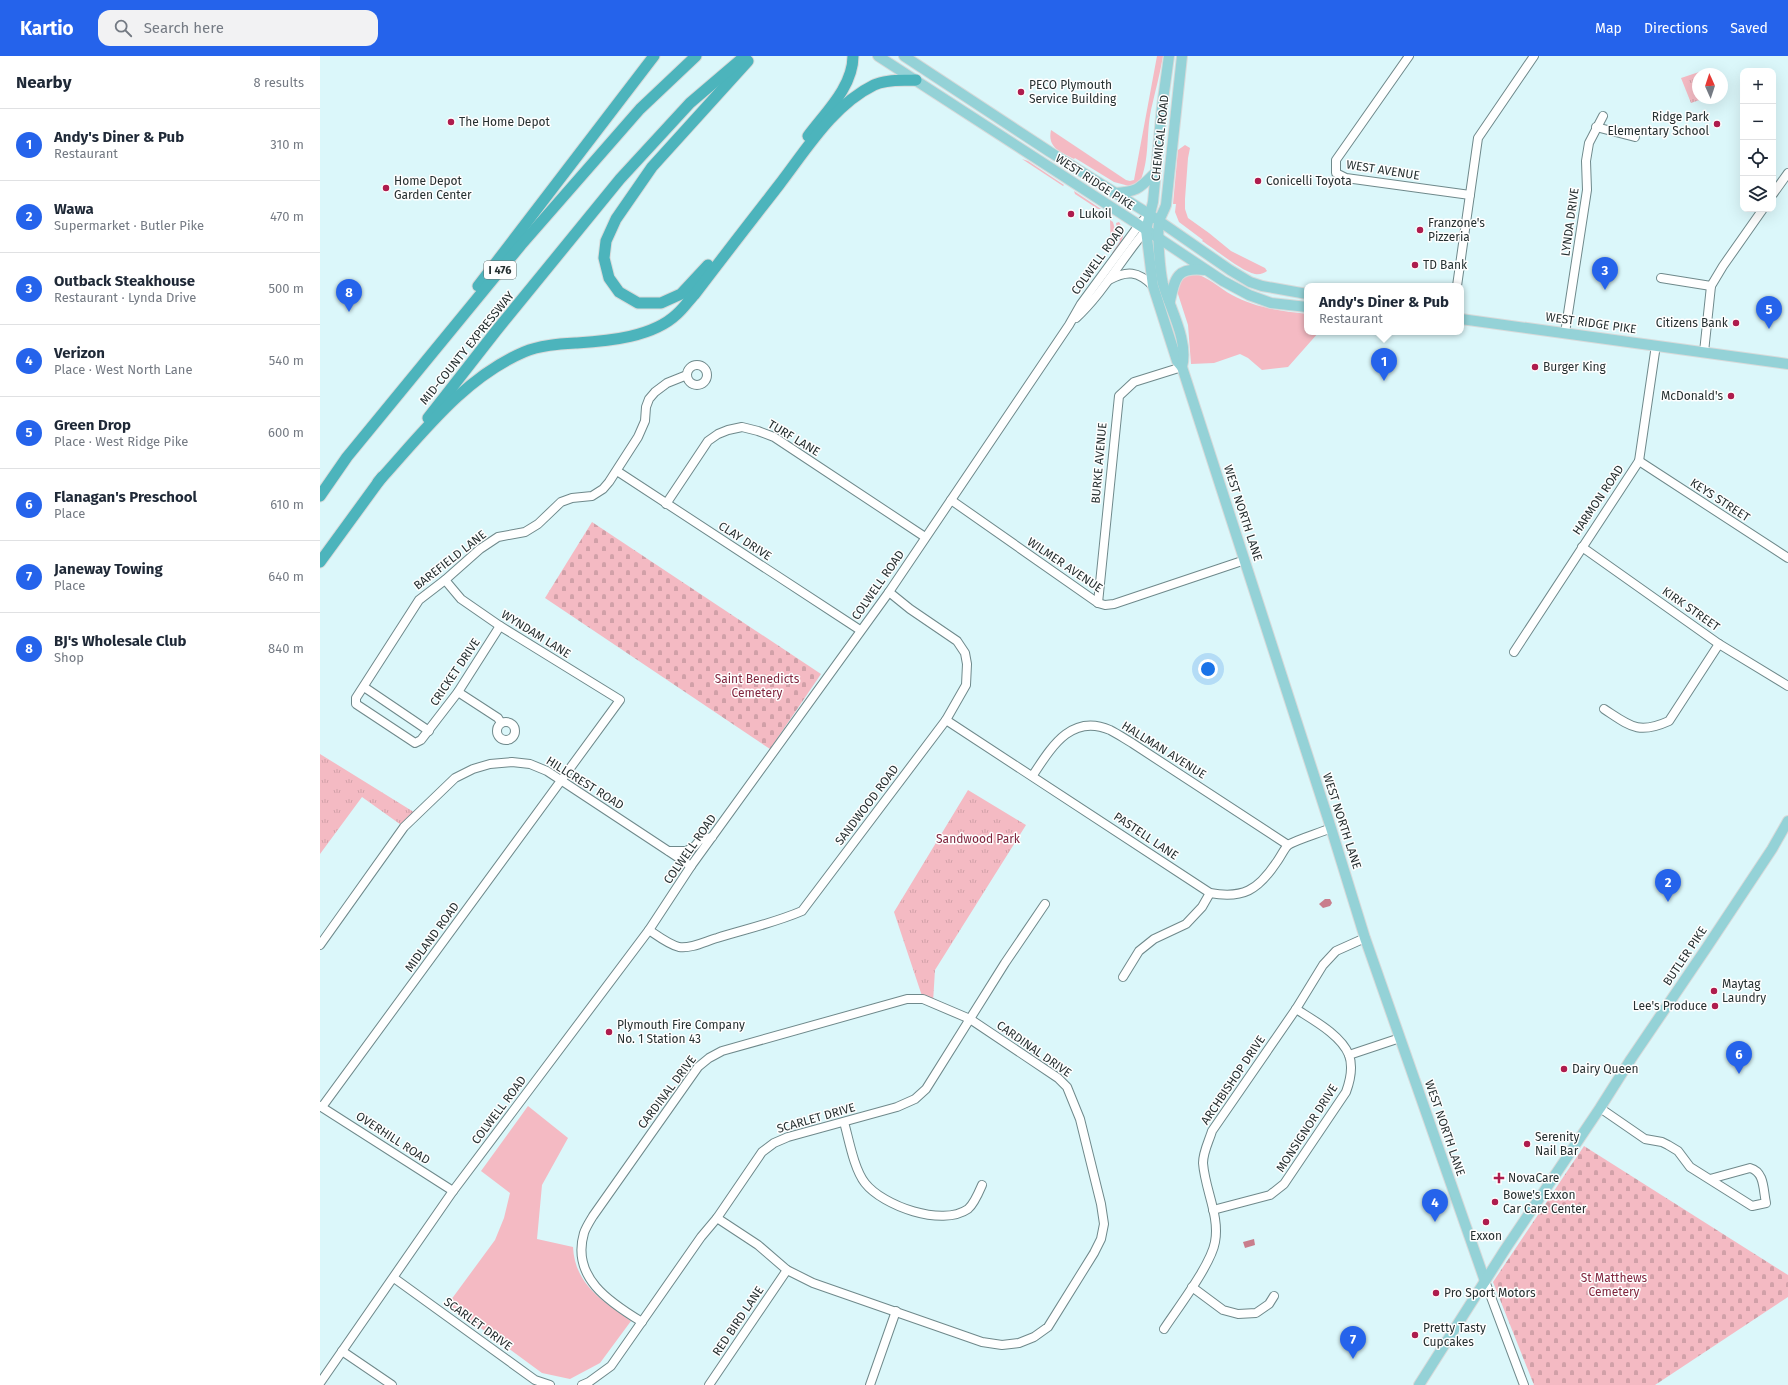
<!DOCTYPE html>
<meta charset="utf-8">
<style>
:root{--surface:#fff;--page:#f2f2f3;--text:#1f2937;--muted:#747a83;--line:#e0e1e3;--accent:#2563eb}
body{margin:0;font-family:"Fira Sans",sans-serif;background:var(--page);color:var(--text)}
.controls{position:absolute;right:12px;top:12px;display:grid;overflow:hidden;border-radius:8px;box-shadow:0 4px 16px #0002}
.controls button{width:36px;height:36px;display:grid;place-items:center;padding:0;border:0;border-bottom:1px solid var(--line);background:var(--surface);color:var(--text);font:20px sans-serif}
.compass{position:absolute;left:1372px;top:12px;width:36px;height:36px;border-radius:50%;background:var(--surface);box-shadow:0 4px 16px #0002;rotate:357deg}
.you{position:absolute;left:888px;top:613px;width:14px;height:14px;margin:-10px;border:3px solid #fff;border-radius:50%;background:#1a73e8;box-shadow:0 0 0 6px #1a73e833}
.badge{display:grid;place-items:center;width:26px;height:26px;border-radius:50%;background:var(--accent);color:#fff;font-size:13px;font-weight:700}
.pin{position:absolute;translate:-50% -33px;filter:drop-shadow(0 1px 2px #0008)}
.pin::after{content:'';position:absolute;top:21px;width:14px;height:12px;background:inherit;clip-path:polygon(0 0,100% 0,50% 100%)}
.popup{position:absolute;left:984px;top:227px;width:160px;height:52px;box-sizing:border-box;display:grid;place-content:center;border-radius:8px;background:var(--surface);filter:drop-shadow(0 1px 3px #0005);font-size:13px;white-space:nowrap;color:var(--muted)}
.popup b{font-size:15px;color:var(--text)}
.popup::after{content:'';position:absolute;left:50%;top:100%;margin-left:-8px;border:8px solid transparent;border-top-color:var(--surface)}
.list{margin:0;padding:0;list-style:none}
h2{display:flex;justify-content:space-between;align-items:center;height:52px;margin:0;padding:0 16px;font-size:17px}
h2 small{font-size:13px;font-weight:400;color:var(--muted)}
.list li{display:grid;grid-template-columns:26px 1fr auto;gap:12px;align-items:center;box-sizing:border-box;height:72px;padding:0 16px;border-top:1px solid var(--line)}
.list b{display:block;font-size:15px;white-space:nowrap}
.list p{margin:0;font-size:13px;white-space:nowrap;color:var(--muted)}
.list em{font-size:13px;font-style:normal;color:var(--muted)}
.icon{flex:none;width:22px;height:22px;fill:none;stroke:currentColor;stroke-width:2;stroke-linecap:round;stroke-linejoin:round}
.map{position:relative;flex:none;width:1468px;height:1329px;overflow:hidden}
header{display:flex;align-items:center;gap:24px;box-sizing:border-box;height:56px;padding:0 20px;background:var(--accent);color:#fff}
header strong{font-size:19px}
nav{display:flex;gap:22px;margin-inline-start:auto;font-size:14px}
.search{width:280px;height:36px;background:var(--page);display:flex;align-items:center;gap:10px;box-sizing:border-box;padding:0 14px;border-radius:12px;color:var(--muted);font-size:15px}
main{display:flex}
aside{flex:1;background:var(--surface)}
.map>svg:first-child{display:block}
.grass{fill:#f4bac3}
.cemetery{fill:url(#cemetery-stones)}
.park{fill:url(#park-tufts)}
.water{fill:#c97e8c}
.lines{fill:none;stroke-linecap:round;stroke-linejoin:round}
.minor-casing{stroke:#6f898b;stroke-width:10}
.major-casing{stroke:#d8dada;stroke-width:12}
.highway-casing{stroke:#d8dada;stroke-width:13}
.minor{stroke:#fff;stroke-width:8}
.major{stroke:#94d2d7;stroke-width:10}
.highway{stroke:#4cb4bc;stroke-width:11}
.poi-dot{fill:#ae1c4d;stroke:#fefefe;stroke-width:1.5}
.labels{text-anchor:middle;stroke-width:3;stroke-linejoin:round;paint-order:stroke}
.shield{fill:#fefefe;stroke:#676e6e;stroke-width:1}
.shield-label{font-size:11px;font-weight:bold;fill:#263031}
.poi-label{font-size:12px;fill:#263031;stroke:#fefefe;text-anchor:start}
.street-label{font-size:12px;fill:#263031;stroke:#fefefe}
.park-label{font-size:12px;fill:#80253e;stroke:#fefefe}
</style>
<header>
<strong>Kartio</strong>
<div class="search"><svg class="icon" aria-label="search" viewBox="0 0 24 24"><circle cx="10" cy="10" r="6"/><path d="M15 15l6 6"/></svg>Search here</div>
<nav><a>Map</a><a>Directions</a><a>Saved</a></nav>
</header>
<main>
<aside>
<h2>Nearby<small>8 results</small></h2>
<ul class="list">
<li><span class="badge">1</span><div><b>Andy's Diner &amp; Pub</b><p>Restaurant</p></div><em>310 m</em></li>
<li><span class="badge">2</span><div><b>Wawa</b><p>Supermarket · Butler Pike</p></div><em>470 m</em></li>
<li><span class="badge">3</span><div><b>Outback Steakhouse</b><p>Restaurant · Lynda Drive</p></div><em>500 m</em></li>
<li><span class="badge">4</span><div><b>Verizon</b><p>Place · West North Lane</p></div><em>540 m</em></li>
<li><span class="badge">5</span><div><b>Green Drop</b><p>Place · West Ridge Pike</p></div><em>600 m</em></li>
<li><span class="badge">6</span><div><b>Flanagan's Preschool</b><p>Place</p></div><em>610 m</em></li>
<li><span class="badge">7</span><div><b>Janeway Towing</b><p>Place</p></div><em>640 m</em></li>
<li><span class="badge">8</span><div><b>BJ's Wholesale Club</b><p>Shop</p></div><em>840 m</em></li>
</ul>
</aside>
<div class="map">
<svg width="1468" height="1329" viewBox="0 0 1468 1329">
<defs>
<pattern id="cemetery-stones" width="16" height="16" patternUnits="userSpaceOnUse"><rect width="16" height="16" fill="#f4bac3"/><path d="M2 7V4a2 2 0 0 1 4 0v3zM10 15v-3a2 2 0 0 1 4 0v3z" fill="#d1a0a8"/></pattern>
<pattern id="park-tufts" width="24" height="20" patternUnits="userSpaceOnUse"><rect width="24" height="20" fill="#f4bac3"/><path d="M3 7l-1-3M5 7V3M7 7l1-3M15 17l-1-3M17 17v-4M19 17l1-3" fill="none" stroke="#d1a0a8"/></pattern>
</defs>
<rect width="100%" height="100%" fill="#dbf7fa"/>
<g class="grass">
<path d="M837,0H843C840,18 835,36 831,54C826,78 830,103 820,126L809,130L794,126L755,102L754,103C741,96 727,92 731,74L806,124L810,125L814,124Z"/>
<path d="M865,89L870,92L868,102L865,143V153L868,162L889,177L911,195L945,212L947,215C944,217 940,219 935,218C921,215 895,193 882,185L883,184L859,166L855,156L856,148H853L858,94Z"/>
<polygon points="702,103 708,105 744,129 743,130"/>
<polygon points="754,135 781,153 778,153 755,138"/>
<polygon points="790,164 793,166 798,184 791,195"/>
<path d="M799,166C808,179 801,187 793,198L792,197L800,185L796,167Z"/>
<path d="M872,217C888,220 899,232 912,239C936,252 961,255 987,258V276H999L968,311L942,314L928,302L920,298L894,307L871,308L868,269L857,235C857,225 864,221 872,217Z"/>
<path d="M208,1050L248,1082L222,1129L217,1183L253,1191C255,1229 283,1245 311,1265L280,1307L250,1323L222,1317L128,1248L175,1184L184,1162L190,1137L161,1115Z"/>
</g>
<g class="cemetery">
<polygon points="272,466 501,618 450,693 225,542"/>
<polygon points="1264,1090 1468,1219 1468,1241 1335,1329 1214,1329 1173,1226"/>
</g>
<g class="park">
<polygon points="1382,15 1383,18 1378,18 1378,42 1385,42 1371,47 1361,22"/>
<polygon points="0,698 97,758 84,771 42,741 0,798"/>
<polygon points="648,734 706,769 615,914 613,946 603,943 574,856"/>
</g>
<g class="water">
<polygon points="1005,843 1010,843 1012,847 1010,850 1003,852 999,848"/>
<polygon points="934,1183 935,1189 925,1192 923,1186"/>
</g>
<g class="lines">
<defs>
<g id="minor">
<polyline points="1089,0 1016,104 1016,117 1026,122 1150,139"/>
<polyline points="1276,71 1315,81"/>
<polyline points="1453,138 1468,117"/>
<polyline points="1341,222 1391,230"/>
<path d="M789,224C807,214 818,215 833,230"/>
<polyline points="1137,230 1158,82 1214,0"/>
<path d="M756,262C783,237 802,202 826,174"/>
<polyline points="1245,277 1267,134 1266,105 1269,87 1283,60"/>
<polyline points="1384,296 1391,230 1403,210 1443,153"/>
<circle cx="377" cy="319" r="10"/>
<polyline points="1319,405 1468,502"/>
<polyline points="297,415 540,574"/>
<polyline points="631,444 778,547 785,549 794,548 925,504"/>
<polyline points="346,448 388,385 398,378 408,374 422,371 438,375 454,381 605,481"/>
<polyline points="1262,491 1399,588 1468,630"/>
<polyline points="778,547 799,340 814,326 862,311"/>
<polyline points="180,570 138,636 101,684 95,687 36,648 36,642 99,544 125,524 160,493 178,481 205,476 218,468 241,446 252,442 272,440 283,433 289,426 318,381 325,365 326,351 329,343 335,336 347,327 367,319"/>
<polyline points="1194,596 1319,405 1336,289"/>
<polyline points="44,631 109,675"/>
<polyline points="138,636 178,662 181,667"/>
<path d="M1284,653C1310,670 1318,679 1349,665L1399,588"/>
<path d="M626,664L890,837C923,843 938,834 956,807C960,802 964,793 968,789C978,783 1000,777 1011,772"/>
<circle cx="186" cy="675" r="9"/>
<path d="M713,719C731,692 751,657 790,674C798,678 805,683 812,687L968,789"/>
<polyline points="349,795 366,795 374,791 380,784 392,781"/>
<path d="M329,874C338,880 348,888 359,891C371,893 386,885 397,882C426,873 454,867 482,855L626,664L646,629L647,608L645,597L637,585L590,553L569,536"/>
<polyline points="0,889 84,771 135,722 153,713 170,708 192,706 210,708 227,715 371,810"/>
<polyline points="803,921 819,895 834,883 866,868 882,851 890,837"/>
<polyline points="1029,999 1080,982"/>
<polyline points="0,1050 133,1135"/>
<polyline points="2,1051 300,644 180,570 141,543 125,524"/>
<path d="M1280,1052L1325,1083L1342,1086L1348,1089L1358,1095L1370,1111L1432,1150L1446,1147C1443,1134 1445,1116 1430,1112L1390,1123"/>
<path d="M524,1066C529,1084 534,1113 545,1127C563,1150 622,1171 648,1153C654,1148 659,1136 662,1129"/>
<path d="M893,1154L950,1139L964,1128L1026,1036C1030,1025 1033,1010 1029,999C1021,979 993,964 976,953"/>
<polyline points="74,1222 215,1324 230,1329"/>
<polyline points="1165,1225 1204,1329"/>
<polyline points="872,1231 903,1254 918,1258 936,1257 949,1248 954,1240"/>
<path d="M322,1266C289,1246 251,1221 264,1177C266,1171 270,1165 273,1160L378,1011L389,1002L402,995L587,943H603L650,963L738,1022L747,1031L760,1063L781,1148L784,1168L781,1183L774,1197L728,1271L714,1281L699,1287L682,1289L662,1286L493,1227L467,1214L438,1189L397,1162"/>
<path d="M844,1273C857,1253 891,1209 895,1186C900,1160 885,1134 883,1107C883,1096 889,1085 892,1075L976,953L1003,909L1016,895L1045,882"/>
<polyline points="22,1295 72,1329"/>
<polyline points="0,1327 133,1135 329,874 371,810 569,536 749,269 761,248 819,169 829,158"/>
<polyline points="262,1329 269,1326 291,1310 381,1181 397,1162 442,1096 454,1087 468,1081 577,1051 595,1043 606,1033 685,907 725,848"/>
<polyline points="389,1329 467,1214"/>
<polyline points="550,1329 576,1255"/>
</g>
<g id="major">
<polyline points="558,0 819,169 903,225 929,239 951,247 987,251"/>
<polyline points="584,0 730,96 829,158 910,214 930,226 942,230 987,238"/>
<polyline points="849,0 842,51 833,146 826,174 833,230 857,305 862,311 1011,772 1045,882 1165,1225"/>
<path d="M794,137C817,136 819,133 836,116"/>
<path d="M850,245C855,221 857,211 885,214"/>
<polyline points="1141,263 1468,308"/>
<path d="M862,311C869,285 850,253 843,228C840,216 837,179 839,166C840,161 844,155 846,149L862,0"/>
<polyline points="1099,1329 1186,1192 1280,1052 1311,1003 1387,891 1452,793 1468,765"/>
</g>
<g id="highway">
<path d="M488,80C505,57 533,31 533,0"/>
<polyline points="388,209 361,238 341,247 318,247 299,236 289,222 284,202 286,185 296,163 332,111 428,5"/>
<polyline points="158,230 334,0"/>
<polyline points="108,362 176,275 300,123 370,47 425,0"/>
<path d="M58,426C101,379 143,322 204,296C220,289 240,288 257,287C289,285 333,281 357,258C364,252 369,244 375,238C403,201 431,165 459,129C486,94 513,49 554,29C566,23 583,25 596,24"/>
<polyline points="0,440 27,401 201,189 320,53 376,0"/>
<polyline points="0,506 62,421"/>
</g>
</defs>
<use href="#minor" class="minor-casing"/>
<use href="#major" class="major-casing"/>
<use href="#highway" class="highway-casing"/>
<use href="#minor" class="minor"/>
<use href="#major" class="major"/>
<use href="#highway" class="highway"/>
</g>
<g class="poi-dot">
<circle cx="701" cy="36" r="4"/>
<circle cx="131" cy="66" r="4"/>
<circle cx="1397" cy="68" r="4"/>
<circle cx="938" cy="125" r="4"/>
<circle cx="66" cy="132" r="4"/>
<circle cx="751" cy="158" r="4"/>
<circle cx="1100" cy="174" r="4"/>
<circle cx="1095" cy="209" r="4"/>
<circle cx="1416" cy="267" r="4"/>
<circle cx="1215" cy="311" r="4"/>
<circle cx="1411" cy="340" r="4"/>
<circle cx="1394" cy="935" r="4"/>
<circle cx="1395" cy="950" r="4"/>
<circle cx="289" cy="976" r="4"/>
<circle cx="1244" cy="1013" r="4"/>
<circle cx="1207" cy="1088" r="4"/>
<path d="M1177 1116h4v4h4v4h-4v4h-4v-4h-4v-4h4z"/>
<circle cx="1175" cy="1146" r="4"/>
<circle cx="1166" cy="1166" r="4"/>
<circle cx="1116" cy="1237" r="4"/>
<circle cx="1095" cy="1279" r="4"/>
</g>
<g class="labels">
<rect class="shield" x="164" y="205" width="32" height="18" rx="3"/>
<g class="shield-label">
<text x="180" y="218">I 476</text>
</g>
<g class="poi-label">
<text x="709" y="33">PECO Plymouth<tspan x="709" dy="14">Service Building</tspan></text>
<text x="1389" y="65" text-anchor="end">Ridge Park<tspan x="1389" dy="14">Elementary School</tspan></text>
<text x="139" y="70">The Home Depot</text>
<text x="74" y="129">Home Depot<tspan x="74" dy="14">Garden Center</tspan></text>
<text x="946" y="129">Conicelli Toyota</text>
<text x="759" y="162">Lukoil</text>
<text x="1108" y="171">Franzone's<tspan x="1108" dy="14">Pizzeria</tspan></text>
<text x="1103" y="213">TD Bank</text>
<text x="1408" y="271" text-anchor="end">Citizens Bank</text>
<text x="1223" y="315">Burger King</text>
<text x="1403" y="344" text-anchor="end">McDonald's</text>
<text x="1402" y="932">Maytag<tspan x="1402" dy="14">Laundry</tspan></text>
<text x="1387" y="954" text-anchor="end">Lee's Produce</text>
<text x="297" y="973">Plymouth Fire Company<tspan x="297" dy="14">No. 1 Station 43</tspan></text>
<text x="1252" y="1017">Dairy Queen</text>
<text x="1215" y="1085">Serenity<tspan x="1215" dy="14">Nail Bar</tspan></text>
<text x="1188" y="1126">NovaCare</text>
<text x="1183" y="1143">Bowe's Exxon<tspan x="1183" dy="14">Car Care Center</tspan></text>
<text x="1166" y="1184" text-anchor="middle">Exxon</text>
<text x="1124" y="1241">Pro Sport Motors</text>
<text x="1103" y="1276">Pretty Tasty<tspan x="1103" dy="14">Cupcakes</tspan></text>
</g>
<g class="street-label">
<text transform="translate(840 82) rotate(-84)" y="4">CHEMICAL ROAD</text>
<text transform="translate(1063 114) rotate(9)" y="4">WEST AVENUE</text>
<text transform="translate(775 126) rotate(33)" y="4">WEST RIDGE PIKE</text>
<text transform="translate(1250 166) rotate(-82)" y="4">LYNDA DRIVE</text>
<text transform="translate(778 204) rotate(-54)" y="4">COLWELL ROAD</text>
<text transform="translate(1271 267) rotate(8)" y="4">WEST RIDGE PIKE</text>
<text transform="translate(147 292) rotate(-51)" y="4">MID-COUNTY EXPRESSWAY</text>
<text transform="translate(474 382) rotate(31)" y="4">TURF LANE</text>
<text transform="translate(779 407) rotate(-85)" y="4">BURKE AVENUE</text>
<text transform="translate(1278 444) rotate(-56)" y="4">HARMON ROAD</text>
<text transform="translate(1400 444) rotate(33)" y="4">KEYS STREET</text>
<text transform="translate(923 457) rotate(72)" y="4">WEST NORTH LANE</text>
<text transform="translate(425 485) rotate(33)" y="4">CLAY DRIVE</text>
<text transform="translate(130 504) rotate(-38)" y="4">BAREFIELD LANE</text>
<text transform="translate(745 509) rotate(34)" y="4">WILMER AVENUE</text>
<text transform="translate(558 529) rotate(-55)" y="4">COLWELL ROAD</text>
<text transform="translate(1371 553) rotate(35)" y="4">KIRK STREET</text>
<text transform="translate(216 578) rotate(32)" y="4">WYNDAM LANE</text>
<text transform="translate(135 616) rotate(-56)" y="4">CRICKET DRIVE</text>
<text transform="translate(844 694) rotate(32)" y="4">HALLMAN AVENUE</text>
<text transform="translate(265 727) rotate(32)" y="4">HILLCREST ROAD</text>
<text transform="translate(547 749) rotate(-53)" y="4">SANDWOOD ROAD</text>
<text transform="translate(1022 765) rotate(72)" y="4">WEST NORTH LANE</text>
<text transform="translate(826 780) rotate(34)" y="4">PASTELL LANE</text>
<text transform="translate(370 793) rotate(-55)" y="4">COLWELL ROAD</text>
<text transform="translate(112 881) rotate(-54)" y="4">MIDLAND ROAD</text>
<text transform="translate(1365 900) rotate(-56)" y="4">BUTLER PIKE</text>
<text transform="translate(714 993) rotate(35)" y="4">CARDINAL DRIVE</text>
<text transform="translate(913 1024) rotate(-56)" y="4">ARCHBISHOP DRIVE</text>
<text transform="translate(347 1036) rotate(-53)" y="4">CARDINAL DRIVE</text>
<text transform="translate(179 1054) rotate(-53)" y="4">COLWELL ROAD</text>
<text transform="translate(496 1062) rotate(-16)" y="4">SCARLET DRIVE</text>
<text transform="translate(987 1072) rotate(-57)" y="4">MONSIGNOR DRIVE</text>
<text transform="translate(1125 1072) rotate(71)" y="4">WEST NORTH LANE</text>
<text transform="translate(73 1082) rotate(33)" y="4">OVERHILL ROAD</text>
<text transform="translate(418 1265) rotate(-56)" y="4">RED BIRD LANE</text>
<text transform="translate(158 1268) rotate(36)" y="4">SCARLET DRIVE</text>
</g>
<g class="park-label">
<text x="437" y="627">Saint Benedicts<tspan x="437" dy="14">Cemetery</tspan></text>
<text x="658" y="787">Sandwood Park</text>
<text x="1294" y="1226">St Matthews<tspan x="1294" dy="14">Cemetery</tspan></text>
</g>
</g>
</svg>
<div class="controls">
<button>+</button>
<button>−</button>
<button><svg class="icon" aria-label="locate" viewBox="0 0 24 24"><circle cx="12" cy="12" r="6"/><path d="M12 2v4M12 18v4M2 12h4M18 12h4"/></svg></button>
<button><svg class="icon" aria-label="layers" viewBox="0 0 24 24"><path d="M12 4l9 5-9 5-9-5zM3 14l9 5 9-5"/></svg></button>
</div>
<svg class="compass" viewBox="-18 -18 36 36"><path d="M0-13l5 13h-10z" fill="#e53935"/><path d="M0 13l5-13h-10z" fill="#747a83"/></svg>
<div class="you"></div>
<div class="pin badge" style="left:1064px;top:325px">1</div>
<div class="popup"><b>Andy's Diner &amp; Pub</b>Restaurant</div>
<div class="pin badge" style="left:1348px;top:846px">2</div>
<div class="pin badge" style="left:1285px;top:234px">3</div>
<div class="pin badge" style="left:1115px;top:1166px">4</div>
<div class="pin badge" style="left:1449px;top:273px">5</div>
<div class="pin badge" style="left:1419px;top:1018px">6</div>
<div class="pin badge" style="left:1033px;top:1303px">7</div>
<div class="pin badge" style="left:29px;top:256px">8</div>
</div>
</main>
